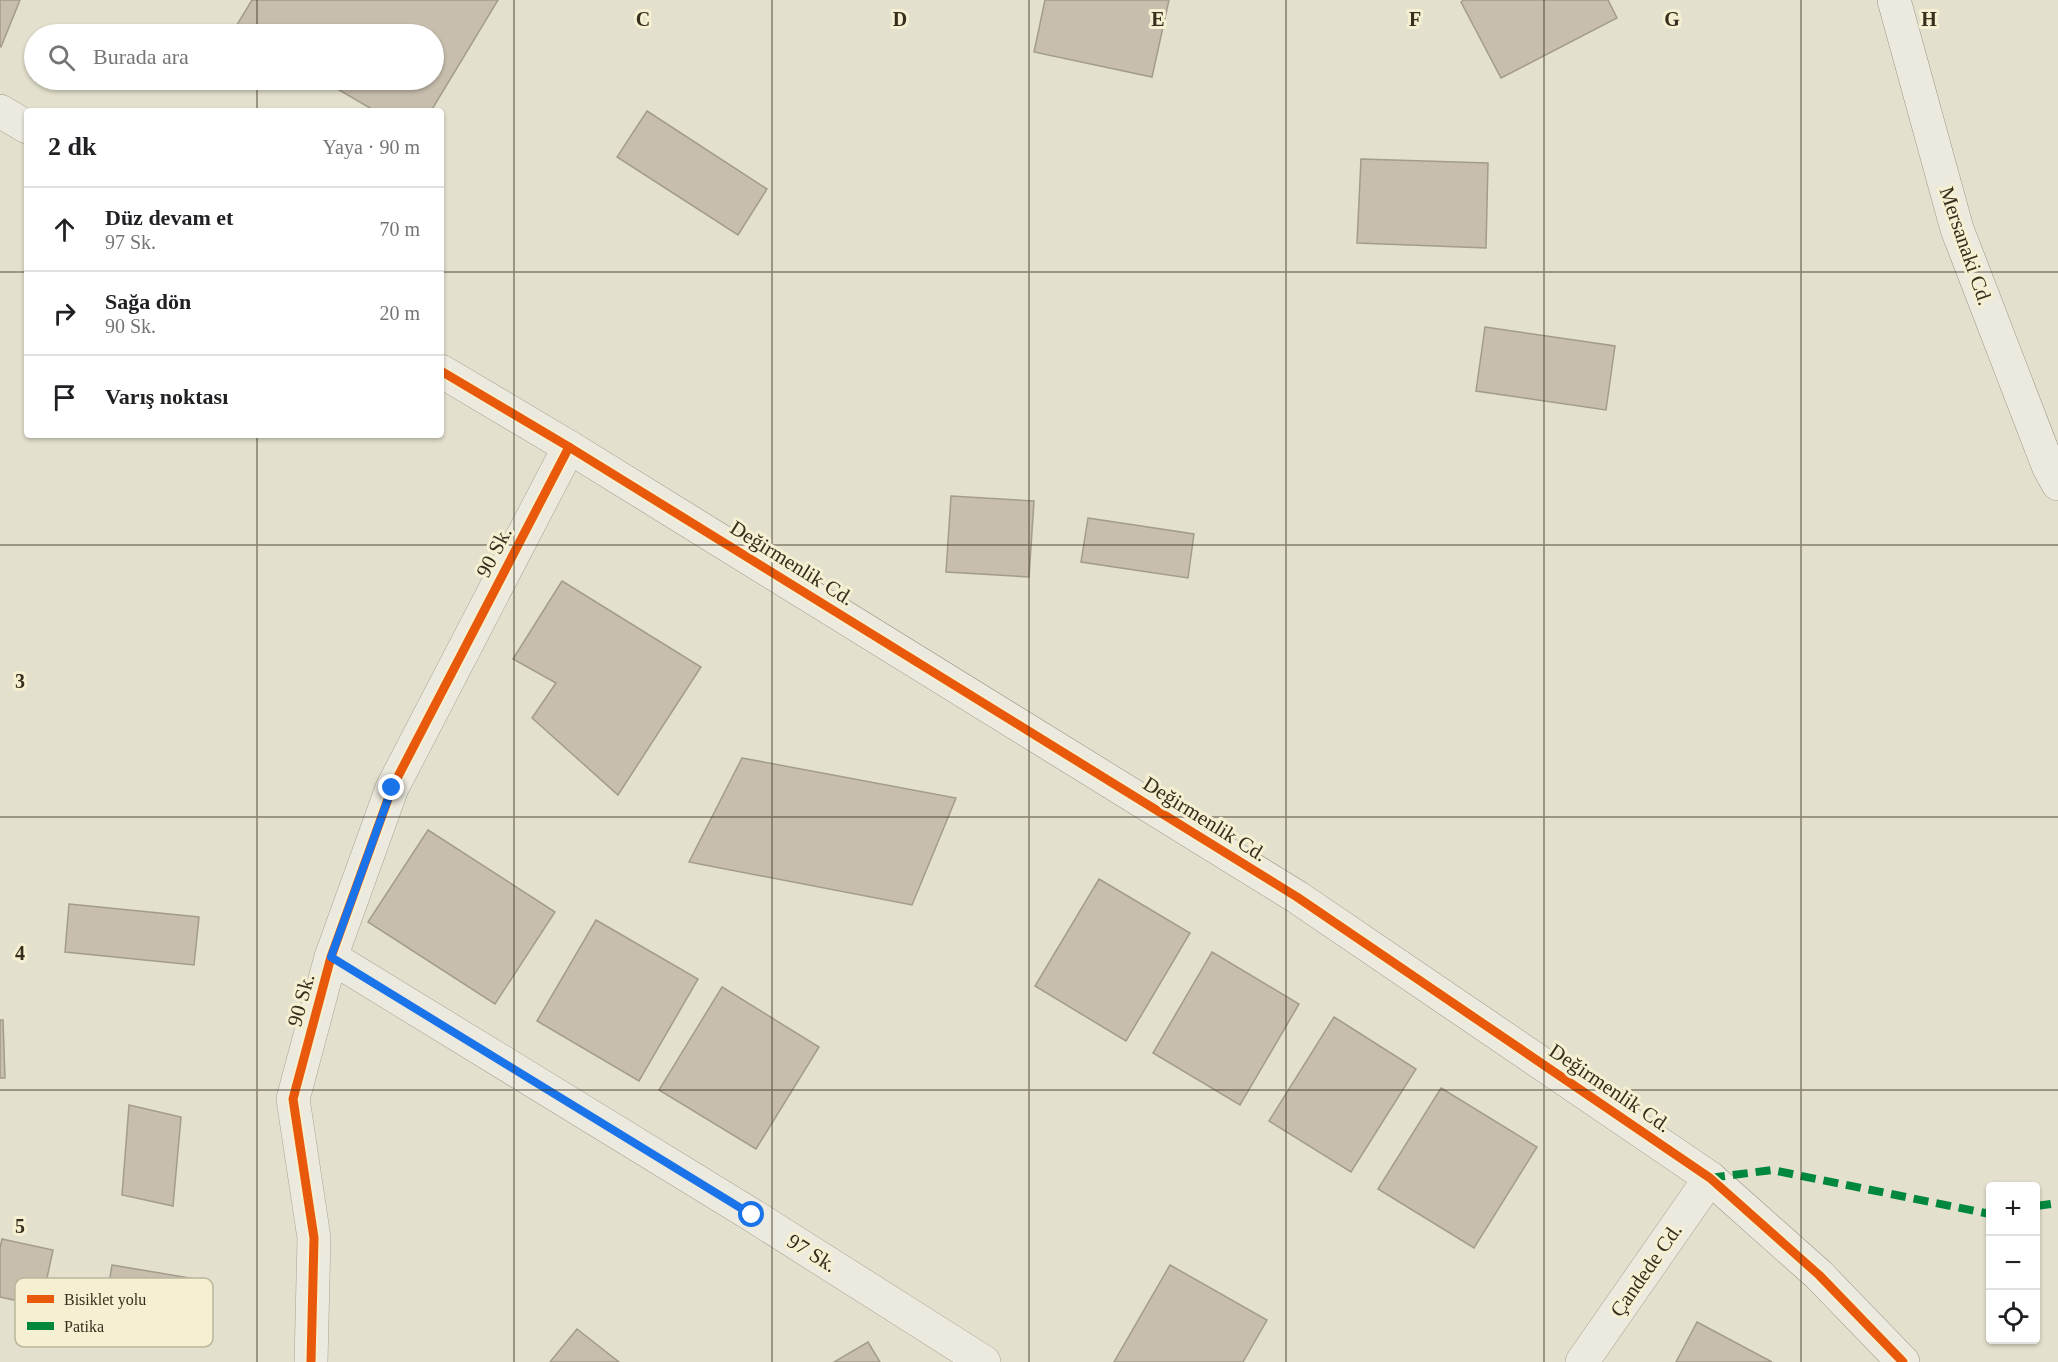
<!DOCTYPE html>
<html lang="tr">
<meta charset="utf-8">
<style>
:root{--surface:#fff;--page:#f6f6f6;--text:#202124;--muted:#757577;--line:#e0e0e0}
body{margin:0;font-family:Georgia,serif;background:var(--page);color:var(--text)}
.controls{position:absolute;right:18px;bottom:18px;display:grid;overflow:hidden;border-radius:6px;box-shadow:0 2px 4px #0004}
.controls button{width:54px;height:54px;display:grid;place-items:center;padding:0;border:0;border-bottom:2px solid var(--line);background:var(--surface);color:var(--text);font:30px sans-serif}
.stop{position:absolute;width:18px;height:18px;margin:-14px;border:4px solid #1a73e8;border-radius:50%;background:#fff}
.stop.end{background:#1a73e8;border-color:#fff;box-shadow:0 2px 6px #0008}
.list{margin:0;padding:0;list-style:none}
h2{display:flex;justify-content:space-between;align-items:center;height:78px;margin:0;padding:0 24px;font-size:26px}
h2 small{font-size:20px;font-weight:400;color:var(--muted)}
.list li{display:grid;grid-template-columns:39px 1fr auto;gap:18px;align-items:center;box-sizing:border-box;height:84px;padding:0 24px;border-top:2px solid var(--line)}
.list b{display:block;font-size:22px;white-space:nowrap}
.list p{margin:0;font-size:20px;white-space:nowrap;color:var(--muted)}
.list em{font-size:20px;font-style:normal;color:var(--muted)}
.icon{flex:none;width:33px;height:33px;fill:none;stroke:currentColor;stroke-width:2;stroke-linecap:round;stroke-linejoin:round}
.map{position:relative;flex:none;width:2058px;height:1362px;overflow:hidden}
.search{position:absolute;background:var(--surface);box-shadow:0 2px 4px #0004;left:24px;top:24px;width:420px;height:66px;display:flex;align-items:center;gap:15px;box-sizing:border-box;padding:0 21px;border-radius:33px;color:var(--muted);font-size:22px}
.panel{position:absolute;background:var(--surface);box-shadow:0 2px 4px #0004;left:24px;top:108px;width:420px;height:330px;border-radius:6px}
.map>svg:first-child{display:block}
.building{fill:#c7bead;stroke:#a39c8c;stroke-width:1.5}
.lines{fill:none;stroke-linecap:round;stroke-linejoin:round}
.street-casing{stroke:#a8a496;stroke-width:34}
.secondary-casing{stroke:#989486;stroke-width:34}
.street{stroke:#ece9de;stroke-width:33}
.secondary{stroke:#ece9de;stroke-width:33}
.quiet{stroke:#00873e;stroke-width:8;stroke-dasharray:15 8;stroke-linecap:butt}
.cycleway-casing{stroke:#f5f0d2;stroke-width:13}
.cycleway{stroke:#e8590c;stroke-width:9}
.route{stroke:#1a73e8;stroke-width:8}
.grid{fill:none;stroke:#372e1e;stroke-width:1.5;stroke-opacity:0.55}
.labels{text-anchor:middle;stroke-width:6;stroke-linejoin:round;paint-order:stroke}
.street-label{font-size:21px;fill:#372e1e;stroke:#f5f0d2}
.key{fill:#f5f0d2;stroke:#bcb69c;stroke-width:1.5}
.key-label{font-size:16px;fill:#372e1e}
.grid-label{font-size:20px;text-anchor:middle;font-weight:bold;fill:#372e1e;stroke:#f5f0d2;stroke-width:6;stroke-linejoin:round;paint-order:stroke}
</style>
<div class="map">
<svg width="2058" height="1362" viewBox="0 0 2058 1362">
<rect width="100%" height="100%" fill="#e3e0cd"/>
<g class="building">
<polygon points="0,0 20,0 1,47 0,46"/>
<polygon points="252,0 498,0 431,111 375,111 322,80 434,80 434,34 246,34 235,28"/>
<polygon points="1045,0 1169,0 1152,77 1034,52"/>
<polygon points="1464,0 1608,0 1617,18 1501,78 1461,2"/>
<polygon points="647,111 767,189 738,235 617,157"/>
<polygon points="1361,159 1488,163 1486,248 1357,243"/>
<polygon points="1485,327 1615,346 1606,410 1476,391"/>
<polygon points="951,496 1034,501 1029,577 946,572"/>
<polygon points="1088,518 1194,534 1188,578 1081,562"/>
<polygon points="562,581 701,667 618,795 532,718 556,683 513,659"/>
<polygon points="742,758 956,798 912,905 689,862"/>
<polygon points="428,830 555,912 495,1004 368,922"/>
<polygon points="1099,879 1190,933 1126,1041 1035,986"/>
<polygon points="69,904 199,917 194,965 65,952"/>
<polygon points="596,920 698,979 639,1081 537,1021"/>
<polygon points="1212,952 1299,1004 1240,1105 1153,1053"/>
<polygon points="722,987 819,1047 756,1149 659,1090"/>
<polygon points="1334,1017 1416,1069 1351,1172 1269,1121"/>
<polygon points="0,1020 3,1020 5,1078 0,1078"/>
<polygon points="1441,1088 1537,1147 1474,1248 1378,1189"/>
<polygon points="129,1105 181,1117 173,1206 122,1195"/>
<polygon points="2,1239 53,1250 41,1306 0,1297 0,1248"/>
<polygon points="112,1265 202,1280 193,1334 103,1319"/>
<polygon points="1170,1265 1267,1320 1243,1362 1114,1362"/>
<polygon points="1697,1322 1772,1362 1676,1362"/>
<polygon points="577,1329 619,1362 550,1362"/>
<polygon points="868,1342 880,1362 834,1362"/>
</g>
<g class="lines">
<defs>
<g id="street">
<polyline points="331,957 752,1215 984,1362"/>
<polyline points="311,1362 314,1238 293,1099 331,957 392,788 569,447"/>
<polyline points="1582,1362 1710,1178"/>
</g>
<g id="secondary">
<polyline points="1894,0 1957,229 2049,468 2058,484"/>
<polyline points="0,111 27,127"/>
<polyline points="441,371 569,447 1297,897 1710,1178 1819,1275 1903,1362"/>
</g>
</defs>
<use href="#street" class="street-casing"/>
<use href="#secondary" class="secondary-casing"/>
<use href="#street" class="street"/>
<use href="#secondary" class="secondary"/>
<g class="quiet">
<polyline points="1710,1178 1772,1170 1990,1214"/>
<polyline points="2036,1206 2058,1203"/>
</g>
<defs>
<g id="cycleway">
<polyline points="441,371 569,447 1297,897 1710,1178 1819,1275 1903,1362"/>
<polyline points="311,1362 314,1238 293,1099 331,957 392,788 569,447"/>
</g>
</defs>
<use href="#cycleway" class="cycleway-casing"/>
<use href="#cycleway" class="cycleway"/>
</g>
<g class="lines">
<polyline class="route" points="392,788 331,957 752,1215"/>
</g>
<path class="grid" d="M257,0V34M514,0V1362M772,0V1362M1029,0V1362M1286,0V1362M1544,0V1362M1801,0V1362M257,80V111M0,272H27M441,272H2058M257,435V1362M0,545H2058M0,817H2058M0,1090H2058"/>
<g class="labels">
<g class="street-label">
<text transform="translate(1966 246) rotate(71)" y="7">Mersanaki Cd.</text>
<text transform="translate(494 552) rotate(-63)" y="7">90 Sk.</text>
<text transform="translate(792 563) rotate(32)" y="7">Değirmenlik Cd.</text>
<text transform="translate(1205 819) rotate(32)" y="7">Değirmenlik Cd.</text>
<text transform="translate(301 1000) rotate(-75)" y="7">90 Sk.</text>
<text transform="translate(1610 1088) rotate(34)" y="7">Değirmenlik Cd.</text>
<text transform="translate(812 1253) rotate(32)" y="7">97 Sk.</text>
<text transform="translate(1646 1270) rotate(-55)" y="7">Çandede Cd.</text>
</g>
</g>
<rect x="15" y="1278" width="198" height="69" rx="9" class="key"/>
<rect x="27" y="1295" width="27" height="8" fill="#e8590c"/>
<rect x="27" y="1322" width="27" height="8" fill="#00873e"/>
<g class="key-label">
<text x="64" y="1305">Bisiklet yolu</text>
<text x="64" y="1332">Patika</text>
</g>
<g class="grid-label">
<text x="643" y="26">C</text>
<text x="900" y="26">D</text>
<text x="1158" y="26">E</text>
<text x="1415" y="26">F</text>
<text x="1672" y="26">G</text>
<text x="1929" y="26">H</text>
<text x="20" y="688">3</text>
<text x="20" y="960">4</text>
<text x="20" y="1233">5</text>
</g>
</svg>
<div class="controls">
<button>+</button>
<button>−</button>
<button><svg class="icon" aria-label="locate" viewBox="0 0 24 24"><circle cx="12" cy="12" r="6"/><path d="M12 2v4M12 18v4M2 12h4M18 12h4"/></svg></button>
</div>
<div class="stop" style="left:752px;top:1215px"></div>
<div class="stop end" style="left:392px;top:788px"></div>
<div class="search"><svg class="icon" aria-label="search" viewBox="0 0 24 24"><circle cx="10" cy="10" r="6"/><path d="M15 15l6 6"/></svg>Burada ara</div>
<section class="panel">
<h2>2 dk<small>Yaya · 90 m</small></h2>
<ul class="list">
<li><svg class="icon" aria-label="ahead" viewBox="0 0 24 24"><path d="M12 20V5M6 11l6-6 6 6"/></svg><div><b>Düz devam et</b><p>97 Sk.</p></div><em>70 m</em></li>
<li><svg class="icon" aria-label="right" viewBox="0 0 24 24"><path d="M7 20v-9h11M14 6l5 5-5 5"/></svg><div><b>Sağa dön</b><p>90 Sk.</p></div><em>20 m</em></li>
<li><svg class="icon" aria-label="arrive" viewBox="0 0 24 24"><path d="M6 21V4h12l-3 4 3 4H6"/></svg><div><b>Varış noktası</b></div></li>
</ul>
</section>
</div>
